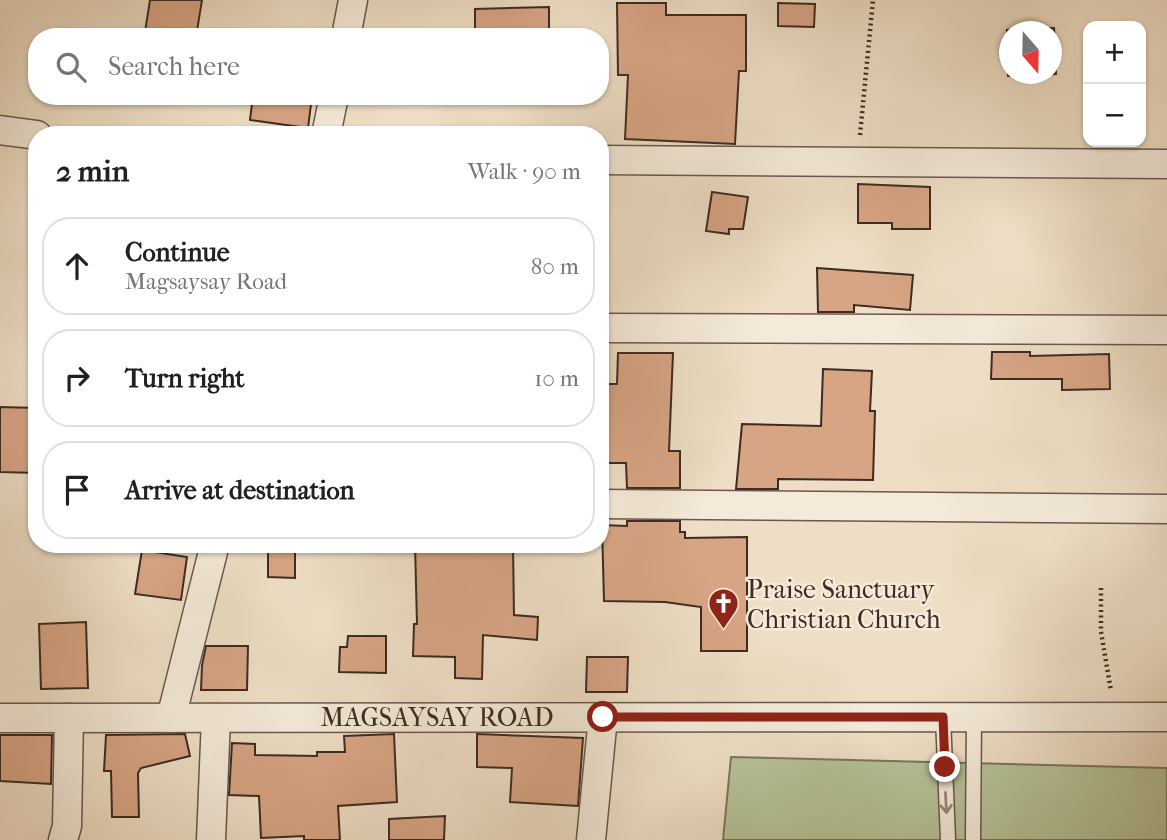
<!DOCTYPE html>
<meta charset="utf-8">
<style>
:root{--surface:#fff;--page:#f6f6f6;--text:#202124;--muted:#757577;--line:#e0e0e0}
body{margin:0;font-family:"IM FELL French Canon",serif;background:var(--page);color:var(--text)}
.controls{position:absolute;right:21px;top:21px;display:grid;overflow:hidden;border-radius:14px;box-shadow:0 2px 5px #0004}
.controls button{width:63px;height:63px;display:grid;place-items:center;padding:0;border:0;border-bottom:2px solid var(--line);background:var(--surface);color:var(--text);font:35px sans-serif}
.compass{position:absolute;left:999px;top:21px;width:63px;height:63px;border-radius:50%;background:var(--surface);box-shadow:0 2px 5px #0004;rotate:160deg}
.stop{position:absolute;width:21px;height:21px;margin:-16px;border:5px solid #8f2418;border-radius:50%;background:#fff}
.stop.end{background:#8f2418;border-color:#fff;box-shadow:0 2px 7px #0008}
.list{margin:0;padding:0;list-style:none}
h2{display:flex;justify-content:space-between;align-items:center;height:91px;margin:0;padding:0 28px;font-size:30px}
h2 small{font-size:23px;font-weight:400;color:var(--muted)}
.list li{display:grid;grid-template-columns:46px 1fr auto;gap:21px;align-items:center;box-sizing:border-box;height:98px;margin:0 14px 14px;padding:0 14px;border:2px solid var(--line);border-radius:28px}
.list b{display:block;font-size:26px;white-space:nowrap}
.list p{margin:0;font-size:23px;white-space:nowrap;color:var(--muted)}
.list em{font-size:23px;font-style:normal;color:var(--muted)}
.icon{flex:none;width:38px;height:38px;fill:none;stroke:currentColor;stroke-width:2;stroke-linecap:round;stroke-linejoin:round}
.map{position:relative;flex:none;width:1167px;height:840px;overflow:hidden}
.search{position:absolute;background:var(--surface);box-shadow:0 2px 5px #0004;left:28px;top:28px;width:581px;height:77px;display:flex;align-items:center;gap:18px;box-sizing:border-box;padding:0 24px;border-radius:28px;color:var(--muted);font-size:26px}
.panel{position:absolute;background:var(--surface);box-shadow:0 2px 5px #0004;left:28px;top:126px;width:581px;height:427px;border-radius:28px}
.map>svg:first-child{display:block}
.green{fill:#b5c297;stroke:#79765c;stroke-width:2}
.building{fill:#d7a484;stroke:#3d2b22;stroke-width:2;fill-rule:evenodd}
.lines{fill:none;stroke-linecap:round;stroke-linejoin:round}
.lane-casing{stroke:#69584b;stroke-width:17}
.street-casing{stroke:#69584b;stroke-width:31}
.path{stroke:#3d2b22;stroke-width:4.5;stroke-dasharray:2 3.5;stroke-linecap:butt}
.lane{stroke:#f4ead9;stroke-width:14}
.street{stroke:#f4ead9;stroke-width:28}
.oneway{stroke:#988a7e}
.route{stroke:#8f2418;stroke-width:9}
.labels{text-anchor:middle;stroke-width:5;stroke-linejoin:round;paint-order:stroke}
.poi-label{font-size:26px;fill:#3d2b22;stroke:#f4ead9;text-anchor:start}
.street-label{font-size:26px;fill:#3d2b22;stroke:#f4ead9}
</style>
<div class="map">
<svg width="1167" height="840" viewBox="0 0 1167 840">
<rect width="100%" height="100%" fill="#eedec5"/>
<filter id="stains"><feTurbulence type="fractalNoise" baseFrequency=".00286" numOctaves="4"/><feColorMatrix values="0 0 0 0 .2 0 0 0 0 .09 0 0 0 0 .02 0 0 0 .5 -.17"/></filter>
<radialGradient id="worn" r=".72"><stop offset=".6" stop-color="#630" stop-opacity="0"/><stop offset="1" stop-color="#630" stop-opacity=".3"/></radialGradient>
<polygon class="green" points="731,757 1167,768 1167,840 723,840"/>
<g class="building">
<polygon points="150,0 202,0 196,37 145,32"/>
<polygon points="617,3 666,3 666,15 746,15 746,71 739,71 735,144 625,139 628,75 618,75"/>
<polygon points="778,3 815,4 814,27 778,26"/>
<polygon points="549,7 549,37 475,37 475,9"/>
<path d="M1054,28L1056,74L1008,76L1007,30ZM1010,32H1052V74H1010Z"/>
<polygon points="253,96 312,96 308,128 250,120"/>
<polygon points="858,184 930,187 930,229 892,229 892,223 858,223"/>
<polygon points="712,192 748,197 743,229 729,229 729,234 706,231"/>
<polygon points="817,268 913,275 910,310 854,305 854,312 818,312"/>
<polygon points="992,352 1030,352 1030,356 1109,354 1110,389 1062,390 1062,379 991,379"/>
<polygon points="618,353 673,353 669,451 680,451 680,488 627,488 626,463 603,463 601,384 617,384"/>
<polygon points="823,369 872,371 870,411 875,411 873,480 778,479 778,489 736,489 742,424 821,426"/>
<polygon points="0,407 37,408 37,473 0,472"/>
<polygon points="627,521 680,521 680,532 685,532 685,538 747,537 747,651 701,651 701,607 665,602 604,601 602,525 627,526"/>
<polygon points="415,544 513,544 514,615 538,617 537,640 483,635 482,679 455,678 455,657 413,656 414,624 417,624"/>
<polygon points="142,550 187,557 181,600 135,594"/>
<polygon points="268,551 295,552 295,578 268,577"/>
<polygon points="86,622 88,688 41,689 39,624"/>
<polygon points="348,636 386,636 386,673 339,672 340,647 347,647"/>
<polygon points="206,646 248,646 247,690 201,690 202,665"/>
<polygon points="587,657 628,657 627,692 586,692"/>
<polygon points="185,734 190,756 141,768 138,773 139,817 112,817 111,771 104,771 106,735"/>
<polygon points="394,734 397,802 338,806 340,840 304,840 304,836 261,838 259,796 229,795 232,743 255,744 255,755 317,756 317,752 345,752 344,736"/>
<polygon points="477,734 583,738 578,806 510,802 512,768 477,767"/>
<polygon points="0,735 52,735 51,784 0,781"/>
<polygon points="445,816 444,840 389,840 389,819"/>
</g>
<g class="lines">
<defs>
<g id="lane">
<polyline points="943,717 948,840"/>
<polyline points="973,840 974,717"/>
</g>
<g id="street">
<polyline points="346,37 353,0"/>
<polyline points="0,130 37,135"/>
<polyline points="326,135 334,96"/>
<polyline points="600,160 1167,164"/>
<polyline points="600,328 1167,330"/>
<polyline points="600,504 1167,509"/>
<polyline points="0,718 1167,717"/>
<polyline points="171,718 215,544"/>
<polyline points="63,840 67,826 69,718"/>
<polyline points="211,840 216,718"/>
<polyline points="591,840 603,717"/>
</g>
</defs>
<use href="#lane" class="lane-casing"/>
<use href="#street" class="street-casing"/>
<g class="path">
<polyline points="860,135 873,0"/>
<polyline points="1101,588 1101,632 1111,691"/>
</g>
<use href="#lane" class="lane"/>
<use href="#street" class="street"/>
</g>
<defs><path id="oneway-shaft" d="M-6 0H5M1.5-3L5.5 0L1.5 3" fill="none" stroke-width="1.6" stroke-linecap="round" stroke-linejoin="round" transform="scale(1.75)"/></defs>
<use class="oneway" href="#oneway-shaft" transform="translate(946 803) rotate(87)"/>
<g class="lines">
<polyline class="route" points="603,717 943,717 945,767"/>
</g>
<defs>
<symbol id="church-pin" viewBox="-11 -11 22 30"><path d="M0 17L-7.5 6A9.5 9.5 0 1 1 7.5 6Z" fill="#8f2418" stroke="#f4ead9"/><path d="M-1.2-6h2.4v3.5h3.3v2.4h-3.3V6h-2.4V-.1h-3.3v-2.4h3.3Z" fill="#fff"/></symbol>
</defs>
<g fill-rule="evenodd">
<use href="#church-pin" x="706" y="586" width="35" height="47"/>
</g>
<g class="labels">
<g class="poi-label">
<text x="747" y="598">Praise Sanctuary<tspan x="747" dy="30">Christian Church</tspan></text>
</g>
<g class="street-label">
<text x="437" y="726">MAGSAYSAY ROAD</text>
</g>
</g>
<rect width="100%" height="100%" filter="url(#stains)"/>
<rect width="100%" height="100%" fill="url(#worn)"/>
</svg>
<div class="controls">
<button>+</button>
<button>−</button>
</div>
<svg class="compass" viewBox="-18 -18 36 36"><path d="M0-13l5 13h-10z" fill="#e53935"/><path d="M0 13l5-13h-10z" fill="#757577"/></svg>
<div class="stop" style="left:603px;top:717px"></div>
<div class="stop end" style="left:945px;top:767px"></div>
<div class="search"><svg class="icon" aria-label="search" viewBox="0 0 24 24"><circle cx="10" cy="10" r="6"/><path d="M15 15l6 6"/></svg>Search here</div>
<section class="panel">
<h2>2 min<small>Walk · 90 m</small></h2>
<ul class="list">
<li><svg class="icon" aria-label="ahead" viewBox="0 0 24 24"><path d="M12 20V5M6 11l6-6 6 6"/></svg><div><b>Continue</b><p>Magsaysay Road</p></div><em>80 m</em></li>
<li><svg class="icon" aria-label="right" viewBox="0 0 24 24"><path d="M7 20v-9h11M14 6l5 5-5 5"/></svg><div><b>Turn right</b></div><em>10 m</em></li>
<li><svg class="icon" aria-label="arrive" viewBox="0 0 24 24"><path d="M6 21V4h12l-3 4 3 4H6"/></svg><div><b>Arrive at destination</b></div></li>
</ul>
</section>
</div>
